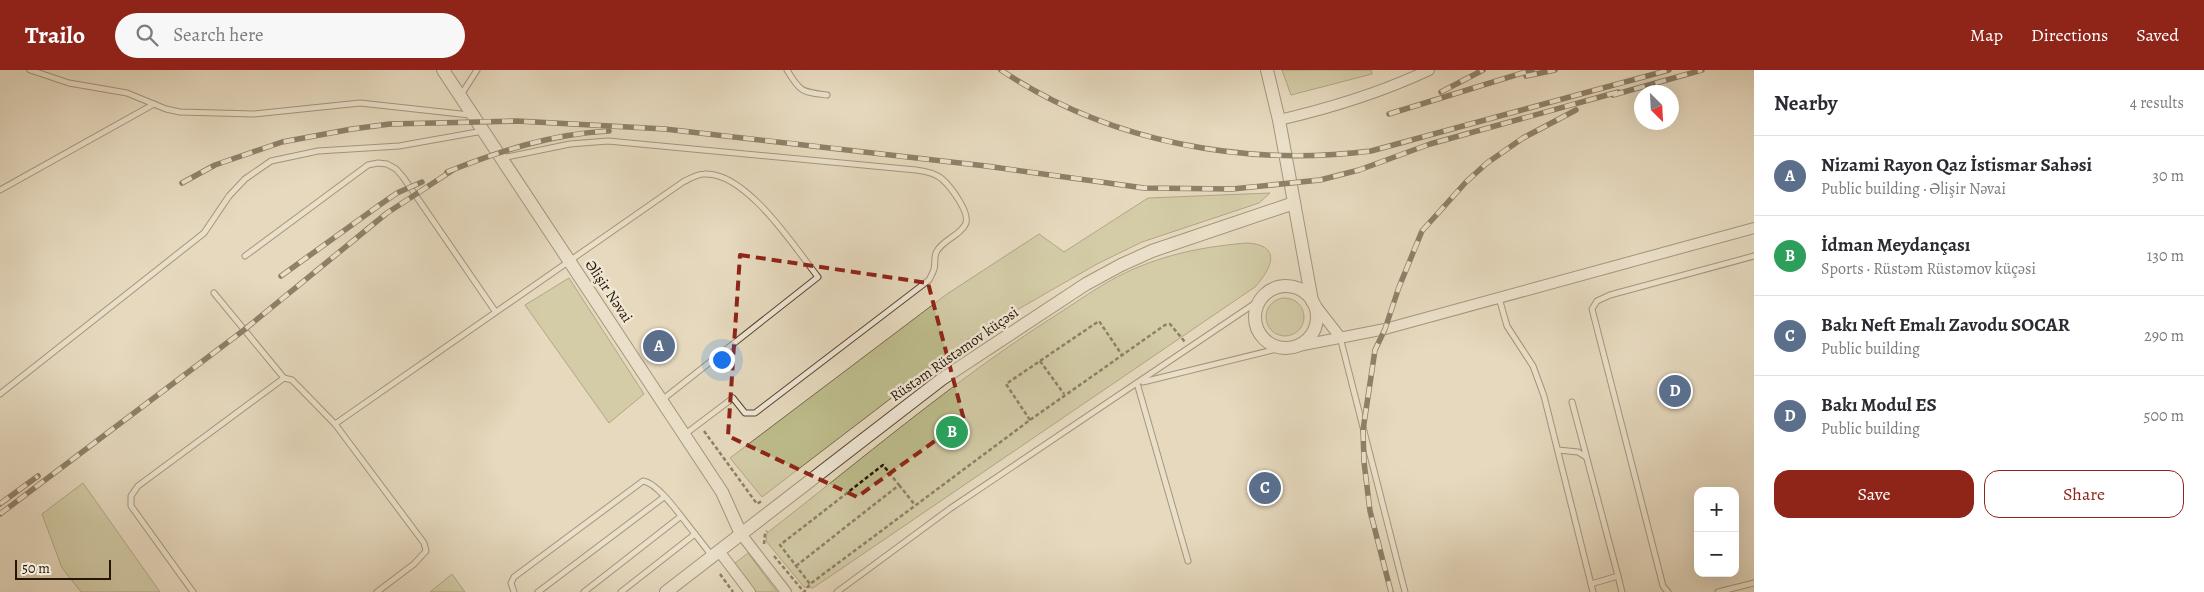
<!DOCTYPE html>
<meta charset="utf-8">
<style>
:root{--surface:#fff;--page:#f7f7f7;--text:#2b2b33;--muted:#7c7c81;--line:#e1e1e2;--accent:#8f2418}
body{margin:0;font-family:Alegreya,serif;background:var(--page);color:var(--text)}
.controls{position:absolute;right:15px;bottom:15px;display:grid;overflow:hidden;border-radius:10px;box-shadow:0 5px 20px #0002}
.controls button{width:45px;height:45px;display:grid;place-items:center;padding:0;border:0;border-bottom:1px solid var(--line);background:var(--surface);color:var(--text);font:25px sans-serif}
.compass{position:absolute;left:1634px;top:15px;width:45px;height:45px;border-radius:50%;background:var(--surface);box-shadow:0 5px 20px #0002;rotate:156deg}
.scale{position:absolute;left:15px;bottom:12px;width:96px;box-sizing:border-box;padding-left:5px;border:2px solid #261601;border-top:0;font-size:14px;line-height:18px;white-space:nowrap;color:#261601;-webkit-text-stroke:4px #efe6d5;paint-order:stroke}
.you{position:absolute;left:721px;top:289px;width:18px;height:18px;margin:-12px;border:4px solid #fff;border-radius:50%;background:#1a73e8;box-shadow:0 0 0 8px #1a73e833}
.badge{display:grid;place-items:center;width:32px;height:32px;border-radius:50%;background:var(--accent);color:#fff;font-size:16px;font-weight:700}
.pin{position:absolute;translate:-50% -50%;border:2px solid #fff;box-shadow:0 1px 5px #0006}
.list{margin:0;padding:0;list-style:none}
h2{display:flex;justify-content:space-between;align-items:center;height:65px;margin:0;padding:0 20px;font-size:21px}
h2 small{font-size:16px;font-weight:400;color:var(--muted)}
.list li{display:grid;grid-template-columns:32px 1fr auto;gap:15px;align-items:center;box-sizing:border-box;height:80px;padding:0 20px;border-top:1px solid var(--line)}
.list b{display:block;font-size:19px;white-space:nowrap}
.list p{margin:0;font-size:16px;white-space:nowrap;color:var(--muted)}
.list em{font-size:16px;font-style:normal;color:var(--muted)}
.actions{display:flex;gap:10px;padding:15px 20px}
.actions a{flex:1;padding:11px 0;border:1px solid var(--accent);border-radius:15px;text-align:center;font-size:18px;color:var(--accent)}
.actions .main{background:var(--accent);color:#fff}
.icon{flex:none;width:28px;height:28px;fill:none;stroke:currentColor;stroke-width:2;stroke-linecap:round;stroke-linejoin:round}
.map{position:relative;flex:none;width:1754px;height:522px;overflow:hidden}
header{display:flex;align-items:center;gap:30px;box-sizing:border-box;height:70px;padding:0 25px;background:var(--accent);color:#fff}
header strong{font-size:24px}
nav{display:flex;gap:28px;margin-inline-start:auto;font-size:18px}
.search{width:350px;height:45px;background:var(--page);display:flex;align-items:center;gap:12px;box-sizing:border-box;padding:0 18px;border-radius:28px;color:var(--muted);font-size:19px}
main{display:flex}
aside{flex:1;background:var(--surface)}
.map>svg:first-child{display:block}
.green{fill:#bdbc8c;stroke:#726946}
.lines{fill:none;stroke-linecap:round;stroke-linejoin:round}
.service-casing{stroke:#564730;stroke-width:7}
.minor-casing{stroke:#564730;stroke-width:12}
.tertiary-casing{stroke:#564730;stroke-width:14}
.path{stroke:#261601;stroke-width:2.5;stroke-dasharray:4 2.5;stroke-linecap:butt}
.service{stroke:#efe6d5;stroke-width:5}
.minor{stroke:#efe6d5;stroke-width:10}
.tertiary{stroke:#efe6d5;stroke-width:12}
.rail-casing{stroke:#261601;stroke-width:5.5}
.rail{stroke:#efe6d5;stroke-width:4;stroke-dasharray:11;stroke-linecap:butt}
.marked{fill:none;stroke:#8f2418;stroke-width:4;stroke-dasharray:10 6;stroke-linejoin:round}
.labels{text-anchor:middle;stroke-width:5;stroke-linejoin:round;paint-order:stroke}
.street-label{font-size:15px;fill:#261601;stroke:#efe6d5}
</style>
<header>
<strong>Trailo</strong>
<div class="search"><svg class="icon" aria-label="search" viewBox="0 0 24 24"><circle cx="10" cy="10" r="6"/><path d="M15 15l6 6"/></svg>Search here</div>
<nav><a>Map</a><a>Directions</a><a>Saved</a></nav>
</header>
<main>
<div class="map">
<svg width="1754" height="522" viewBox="0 0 1754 522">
<rect width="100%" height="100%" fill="#e6d9be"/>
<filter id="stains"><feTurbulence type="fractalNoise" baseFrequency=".004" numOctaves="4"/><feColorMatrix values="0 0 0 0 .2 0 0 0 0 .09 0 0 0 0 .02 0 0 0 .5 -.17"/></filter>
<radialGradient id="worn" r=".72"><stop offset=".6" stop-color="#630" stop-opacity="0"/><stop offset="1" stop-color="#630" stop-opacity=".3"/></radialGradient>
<g class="green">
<polygon points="1282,0 1371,0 1372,4 1291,25"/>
<polygon points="1270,123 1259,133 1142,172 1097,194 975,264 762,427 730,388 947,224 1039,164 1064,182 1148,128"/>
<path d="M1248,173C1283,176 1271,199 1255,217L813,518L804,517L766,471L767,463C861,390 953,311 1053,247C1077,232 1101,214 1127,202C1165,184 1207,176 1248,173Z"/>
<polygon points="569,208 644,324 609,353 525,235"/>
<circle cx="1285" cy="247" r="19"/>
<polygon points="83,413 160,522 81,522 62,498 42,444"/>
<polygon points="748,483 777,522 756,522 734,494"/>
<polygon points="452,504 465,522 430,522"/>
</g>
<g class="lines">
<defs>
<g id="service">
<polyline points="30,0 69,13 127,23 166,39 180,42 254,44 360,33 470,45"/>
<path d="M787,0C800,22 802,22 827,25"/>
<polyline points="461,25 477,0"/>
<path d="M502,88L570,74L608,71L916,100C925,101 935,103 942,109C950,116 972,144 965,155C959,166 943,170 937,181C933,187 936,193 934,199C933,203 931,206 929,210L755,343H745L733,328L684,365"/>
<polyline points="0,120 154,34"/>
<polyline points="245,186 368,95 378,93 387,94 396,99 403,107 495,241"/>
<polyline points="214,223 284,308"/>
<polyline points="1499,228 1507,256 1533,296 1544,326 1593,522"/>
<polyline points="1340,267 1405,522"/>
<polyline points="1143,312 1281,278"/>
<polyline points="1137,313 1188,491"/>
<polyline points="0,324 204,163 229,126 245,109 271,91 318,81 399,76 483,61"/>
<polyline points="1572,332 1618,506 1591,514"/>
<path d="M335,354L683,112C689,109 697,104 704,104C746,101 795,178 818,207L662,330"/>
<polyline points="1558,380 1578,382 1586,387"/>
<polyline points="1618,506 1622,522"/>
<polyline points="193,522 131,436 131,426 138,416 284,308 292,310 335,354 424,473 426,481 414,494 377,522"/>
<path d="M514,522L511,513L514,507L643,411C659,413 684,451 695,464"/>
<polyline points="538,522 664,427"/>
<polyline points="584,522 680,447"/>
<polyline points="621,522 695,464 712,486"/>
<polyline points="837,522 951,438 1260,230"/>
<polyline points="1668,522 1663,516 1592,239 1597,231 1610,225 1754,186"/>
<polyline points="1718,522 1754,513"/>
</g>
<g id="minor">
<path d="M1279,50C1331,38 1380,23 1429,0"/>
<polyline points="1312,231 1340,267"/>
<polyline points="1293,277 1385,259 1754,158"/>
<polyline points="741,464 786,522"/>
<polyline points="719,481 750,522"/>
</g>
<g id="tertiary">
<polyline points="443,0 722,422 741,464"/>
<polyline points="1267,0 1279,50 1312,231"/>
<circle cx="1286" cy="247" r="31"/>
<polyline points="666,522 942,309 1086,214 1121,195 1152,181 1294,133"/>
</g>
</defs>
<use href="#service" class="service-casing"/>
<use href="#minor" class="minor-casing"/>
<use href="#tertiary" class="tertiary-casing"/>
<g class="path">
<polyline points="1040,291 1064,324"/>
<polyline points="1030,350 1006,314 1099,251 1122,285"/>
<polyline points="704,361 757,434 763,430"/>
<polyline points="899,415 915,435"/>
<polyline points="764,474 765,463 767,461"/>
<polyline points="774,486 804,522 810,514 1030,350 1165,255 1170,254 1185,272"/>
<polyline points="796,496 899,415 883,395 780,475 810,514"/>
<polyline points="720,504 733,522"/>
</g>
<use href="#service" class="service"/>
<use href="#minor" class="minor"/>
<use href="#tertiary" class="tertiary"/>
<defs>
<g id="rail">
<path d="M1001,0C1108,72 1244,97 1371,81L1669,0"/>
<polyline points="1526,6 1555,0"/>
<polyline points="1441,22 1483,0"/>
<polyline points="1613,25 1702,0"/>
<polyline points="1389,44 1532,0"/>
<path d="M447,102C500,81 551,64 609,61"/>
<polyline points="182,113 215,95 282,72 352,59 390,54 517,51 665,59 986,96 1144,118 1232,119 1320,110 1359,100 1430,74 1618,22"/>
<polyline points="281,206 381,134 397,123 422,112"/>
<polyline points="0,434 38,406"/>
<polyline points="0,444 244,260 387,143 453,100"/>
<polyline points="1391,522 1370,441 1364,392 1363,360 1375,280 1385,259 1399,217 1422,161 1466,112 1487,93 1523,68 1576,40"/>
</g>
</defs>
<use href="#rail" class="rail-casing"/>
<use href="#rail" class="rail"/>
</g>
<path d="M0 0H1754V522H0ZM740,185L928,213L964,350L857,427L728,366Z" fill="#e6d9be" fill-opacity=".55" fill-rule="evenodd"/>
<path class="marked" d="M740,185L928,213L964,350L857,427L728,366Z"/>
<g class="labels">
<g class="street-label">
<text transform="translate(609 221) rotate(56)" y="5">Əlişir Nəvai</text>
<text transform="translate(954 284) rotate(-35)" y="5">Rüstəm Rüstəmov küçəsi</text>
</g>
</g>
<rect width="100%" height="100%" filter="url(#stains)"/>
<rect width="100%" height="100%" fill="url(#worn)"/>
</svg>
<div class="controls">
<button>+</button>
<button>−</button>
</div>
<svg class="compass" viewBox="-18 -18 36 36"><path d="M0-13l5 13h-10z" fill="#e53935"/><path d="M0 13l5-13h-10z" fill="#7c7c81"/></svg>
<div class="scale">50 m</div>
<div class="you"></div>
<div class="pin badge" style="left:659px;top:276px;background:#5c6f8a">A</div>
<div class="pin badge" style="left:952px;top:362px;background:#2e9e5b">B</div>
<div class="pin badge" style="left:1265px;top:418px;background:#5c6f8a">C</div>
<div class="pin badge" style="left:1675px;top:321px;background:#5c6f8a">D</div>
</div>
<aside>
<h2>Nearby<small>4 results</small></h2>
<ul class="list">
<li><span class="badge" style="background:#5c6f8a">A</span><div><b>Nizami Rayon Qaz İstismar Sahəsi</b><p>Public building · Əlişir Nəvai</p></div><em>30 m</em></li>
<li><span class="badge" style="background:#2e9e5b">B</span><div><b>İdman Meydançası</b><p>Sports · Rüstəm Rüstəmov küçəsi</p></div><em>130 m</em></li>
<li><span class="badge" style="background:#5c6f8a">C</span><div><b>Bakı Neft Emalı Zavodu SOCAR</b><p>Public building</p></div><em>290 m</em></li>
<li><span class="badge" style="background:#5c6f8a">D</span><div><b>Bakı Modul ES</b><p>Public building</p></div><em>500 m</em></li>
</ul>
<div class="actions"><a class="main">Save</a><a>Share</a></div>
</aside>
</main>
